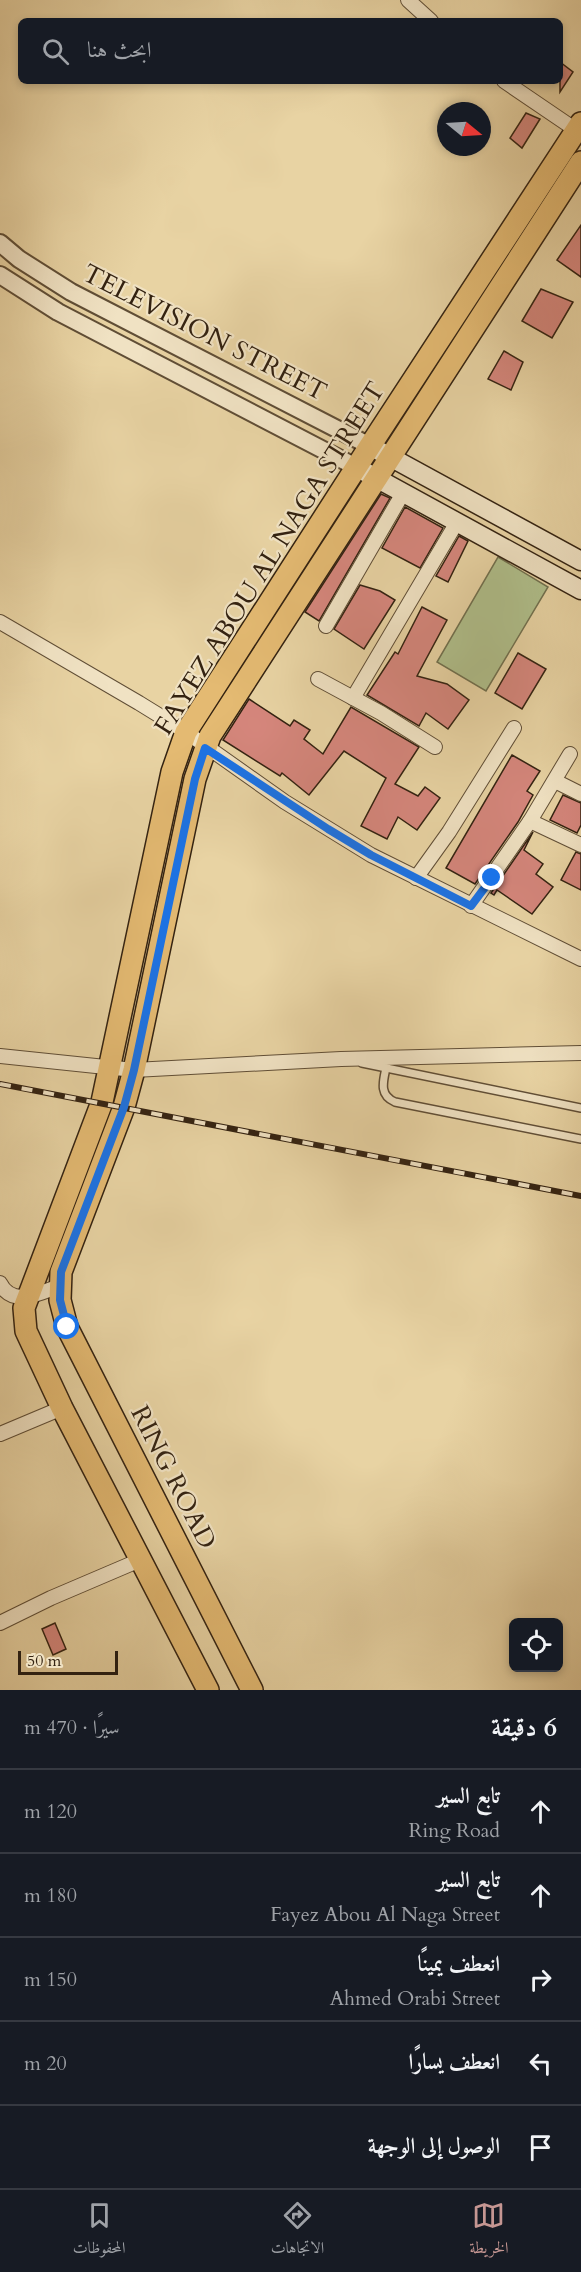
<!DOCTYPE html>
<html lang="ar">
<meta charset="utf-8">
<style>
:root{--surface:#171b24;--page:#20242c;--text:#f1f3f6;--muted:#9ea1a6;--line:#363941;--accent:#c59692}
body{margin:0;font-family:Cardo,Amiri,serif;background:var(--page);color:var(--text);direction:rtl}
.controls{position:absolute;right:18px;bottom:18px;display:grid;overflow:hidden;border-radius:9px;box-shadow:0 3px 9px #0003}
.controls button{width:54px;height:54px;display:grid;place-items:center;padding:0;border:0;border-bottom:2px solid var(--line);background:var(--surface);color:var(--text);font:30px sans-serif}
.compass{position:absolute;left:437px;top:102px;width:54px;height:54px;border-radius:50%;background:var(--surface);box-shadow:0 3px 9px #0003;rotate:108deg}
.scale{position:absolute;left:18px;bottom:15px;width:100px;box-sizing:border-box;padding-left:6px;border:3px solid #321;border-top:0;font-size:16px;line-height:21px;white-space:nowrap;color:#321;-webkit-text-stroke:4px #f0e2c3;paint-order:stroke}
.stop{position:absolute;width:18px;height:18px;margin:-14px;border:4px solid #1a73e8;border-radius:50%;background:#fff}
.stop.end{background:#1a73e8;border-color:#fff;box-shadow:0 2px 6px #0008}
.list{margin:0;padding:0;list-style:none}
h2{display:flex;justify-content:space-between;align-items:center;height:78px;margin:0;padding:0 24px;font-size:26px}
h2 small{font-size:20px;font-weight:400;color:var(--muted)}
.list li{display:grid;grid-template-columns:39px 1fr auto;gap:18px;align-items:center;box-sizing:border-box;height:84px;padding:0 24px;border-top:2px solid var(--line)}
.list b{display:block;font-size:22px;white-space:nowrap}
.list p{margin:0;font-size:20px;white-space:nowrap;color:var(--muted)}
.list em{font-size:20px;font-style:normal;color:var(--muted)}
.icon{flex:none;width:33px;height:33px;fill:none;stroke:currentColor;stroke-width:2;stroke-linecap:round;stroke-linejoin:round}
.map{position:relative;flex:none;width:581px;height:1690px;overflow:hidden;direction:ltr}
.search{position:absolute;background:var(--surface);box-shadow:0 3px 9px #0003;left:18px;right:18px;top:18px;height:66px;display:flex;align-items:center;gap:15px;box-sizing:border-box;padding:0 21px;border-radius:9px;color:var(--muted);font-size:22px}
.sheet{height:498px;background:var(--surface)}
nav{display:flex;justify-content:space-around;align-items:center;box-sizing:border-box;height:84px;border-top:2px solid var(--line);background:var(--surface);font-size:16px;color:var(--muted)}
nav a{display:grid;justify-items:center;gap:3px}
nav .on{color:var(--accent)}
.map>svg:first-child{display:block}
.green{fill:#afbe8a;stroke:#71704e;stroke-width:1.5}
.building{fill:#d5867c;stroke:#321;stroke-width:1.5}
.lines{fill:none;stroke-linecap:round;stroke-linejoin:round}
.service-casing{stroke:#604e36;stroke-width:10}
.minor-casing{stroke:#604e36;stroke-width:16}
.tertiary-casing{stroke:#604e36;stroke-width:20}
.secondary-casing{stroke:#321;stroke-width:21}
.primary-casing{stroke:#321;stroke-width:24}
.service{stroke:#f0e2c3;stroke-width:7}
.minor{stroke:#f0e2c3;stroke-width:14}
.tertiary{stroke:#f0e2c3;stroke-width:16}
.secondary{stroke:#f0e2c3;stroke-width:18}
.primary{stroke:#e4ba72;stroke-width:21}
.rail-casing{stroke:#321;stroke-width:6}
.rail{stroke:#f0e2c3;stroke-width:4;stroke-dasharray:11;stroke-linecap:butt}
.route{stroke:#1a73e8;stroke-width:8}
.labels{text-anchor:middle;stroke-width:4.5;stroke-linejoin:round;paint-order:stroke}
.street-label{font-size:26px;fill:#321;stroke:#f0e2c3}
</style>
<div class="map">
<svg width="581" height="1690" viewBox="0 0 581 1690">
<rect width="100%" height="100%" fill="#e8d3a3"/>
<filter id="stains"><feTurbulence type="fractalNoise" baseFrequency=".00333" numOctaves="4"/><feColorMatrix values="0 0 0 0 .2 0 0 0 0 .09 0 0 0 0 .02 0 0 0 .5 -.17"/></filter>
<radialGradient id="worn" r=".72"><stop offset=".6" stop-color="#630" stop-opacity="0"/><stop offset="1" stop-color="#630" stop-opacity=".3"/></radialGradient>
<polygon class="green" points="498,557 548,587 486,691 437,662"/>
<g class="building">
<polygon points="560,62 573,72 560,92"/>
<polygon points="526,113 540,119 522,148 510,138"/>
<polygon points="581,225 581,277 557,260"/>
<polygon points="541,289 573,302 552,338 522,321"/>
<polygon points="504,351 523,362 511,390 488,379"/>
<polygon points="381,494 390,498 319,621 305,612"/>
<polygon points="405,507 443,528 420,568 382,548"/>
<polygon points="459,536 468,541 448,582 436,576"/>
<polygon points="360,585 380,591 395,600 364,649 334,629"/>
<polygon points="422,607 447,620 417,676 447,684 469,700 448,729 426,713 419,726 367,695 395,652 398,654"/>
<polygon points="518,653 546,669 522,709 495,693"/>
<polygon points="249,699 290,726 294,720 310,730 304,739 323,754 351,707 419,747 395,784 418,796 425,787 440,798 417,830 398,817 387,839 361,826 386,778 344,751 309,795 282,773 280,776 223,740"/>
<polygon points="512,755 540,771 527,791 533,795 518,822 475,884 446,868"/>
<polygon points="563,795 581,803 581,825 577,833 550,820"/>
<polygon points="533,832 524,850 543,864 536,874 553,887 532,914 497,890 494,895 491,893"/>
<polygon points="576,852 581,854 581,890 561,880"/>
<polygon points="55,1623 66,1649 53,1655 42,1629"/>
</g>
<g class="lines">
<defs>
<g id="service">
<polyline points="362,1063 581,1108"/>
<path d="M386,1068C383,1082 379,1095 395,1102L581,1139"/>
</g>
<g id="minor">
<polyline points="408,0 431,21"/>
<polyline points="504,81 576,130"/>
<polyline points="0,622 139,703 186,732 285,802 371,855 581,959"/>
<polyline points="326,626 403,493"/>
<polyline points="318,679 381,713 435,747"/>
<polyline points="353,698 457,522"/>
<polyline points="555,781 581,794"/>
<polyline points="530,821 581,845"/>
<polyline points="416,878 449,832 514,728"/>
<polyline points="471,906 530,821 570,754"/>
<polyline points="0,1056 134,1070 341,1059 581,1053"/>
<path d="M0,1283C12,1308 40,1293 59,1286"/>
<polyline points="0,1434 62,1408"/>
<polyline points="0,1623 51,1598 140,1560"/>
</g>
<g id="tertiary">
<polyline points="0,243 19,259 71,292 370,446"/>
<polyline points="0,275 58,312 356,467"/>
</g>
<g id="secondary">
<polyline points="370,446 581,561"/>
<polyline points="356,467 581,590"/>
</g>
<g id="primary">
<polyline points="208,1690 62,1408 26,1331 24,1308 102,1102 172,772 186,732 370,446 581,123"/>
<polyline points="252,1690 67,1327 60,1300 61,1272 124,1107 134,1070 195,779 210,736 581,162"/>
</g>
</defs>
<use href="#service" class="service-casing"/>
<use href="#minor" class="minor-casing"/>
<use href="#tertiary" class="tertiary-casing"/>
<use href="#secondary" class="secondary-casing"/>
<use href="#primary" class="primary-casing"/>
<use href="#service" class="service"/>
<use href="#minor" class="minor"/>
<use href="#tertiary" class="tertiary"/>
<use href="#secondary" class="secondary"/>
<use href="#primary" class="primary"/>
<defs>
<polyline id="rail" points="0,1084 581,1196"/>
</defs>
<use href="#rail" class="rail-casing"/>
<use href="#rail" class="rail"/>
</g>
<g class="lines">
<polyline class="route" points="67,1327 60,1300 61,1272 124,1107 134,1070 195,779 205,748 328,829 371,855 471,906 492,878"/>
</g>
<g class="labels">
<g class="street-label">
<text transform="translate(205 332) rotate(27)" y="9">TELEVISION STREET</text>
<text transform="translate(269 558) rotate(-58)" y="9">FAYEZ ABOU AL NAGA STREET</text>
<text transform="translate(174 1477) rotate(63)" y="9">RING ROAD</text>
</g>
</g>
<rect width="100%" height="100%" filter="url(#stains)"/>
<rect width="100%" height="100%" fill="url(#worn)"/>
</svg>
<div class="controls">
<button><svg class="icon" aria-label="locate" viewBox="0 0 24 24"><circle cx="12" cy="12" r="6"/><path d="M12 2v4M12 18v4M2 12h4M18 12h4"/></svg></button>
</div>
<svg class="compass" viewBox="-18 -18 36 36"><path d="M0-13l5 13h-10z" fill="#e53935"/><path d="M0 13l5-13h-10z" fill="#9ea1a6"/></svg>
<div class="scale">50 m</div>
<div class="stop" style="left:67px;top:1327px"></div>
<div class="stop end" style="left:492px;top:878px"></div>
<div class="search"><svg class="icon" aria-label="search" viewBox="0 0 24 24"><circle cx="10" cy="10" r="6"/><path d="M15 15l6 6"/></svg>ابحث هنا</div>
</div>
<section class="sheet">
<h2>6 دقيقة<small>سيرًا · 470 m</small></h2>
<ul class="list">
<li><svg class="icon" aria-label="ahead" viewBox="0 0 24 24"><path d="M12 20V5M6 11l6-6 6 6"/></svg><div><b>تابع السير</b><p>Ring Road</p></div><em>120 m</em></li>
<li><svg class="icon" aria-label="ahead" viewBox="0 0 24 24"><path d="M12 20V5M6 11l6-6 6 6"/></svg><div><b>تابع السير</b><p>Fayez Abou Al Naga Street</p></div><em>180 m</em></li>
<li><svg class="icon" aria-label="right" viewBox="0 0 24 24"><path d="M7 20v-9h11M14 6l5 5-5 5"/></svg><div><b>انعطف يمينًا</b><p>Ahmed Orabi Street</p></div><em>150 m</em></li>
<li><svg class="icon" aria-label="left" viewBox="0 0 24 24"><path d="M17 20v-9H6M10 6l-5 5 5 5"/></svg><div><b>انعطف يسارًا</b></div><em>20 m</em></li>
<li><svg class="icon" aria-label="arrive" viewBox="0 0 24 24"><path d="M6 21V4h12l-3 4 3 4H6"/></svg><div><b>الوصول إلى الوجهة</b></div></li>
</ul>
</section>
<nav>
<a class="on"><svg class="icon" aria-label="map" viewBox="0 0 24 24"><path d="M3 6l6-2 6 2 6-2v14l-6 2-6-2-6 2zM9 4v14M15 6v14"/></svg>الخريطة</a>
<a><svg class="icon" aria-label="directions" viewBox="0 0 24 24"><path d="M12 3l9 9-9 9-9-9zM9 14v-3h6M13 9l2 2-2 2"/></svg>الاتجاهات</a>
<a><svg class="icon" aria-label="saved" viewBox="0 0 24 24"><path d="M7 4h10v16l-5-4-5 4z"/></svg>المحفوظات</a>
</nav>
